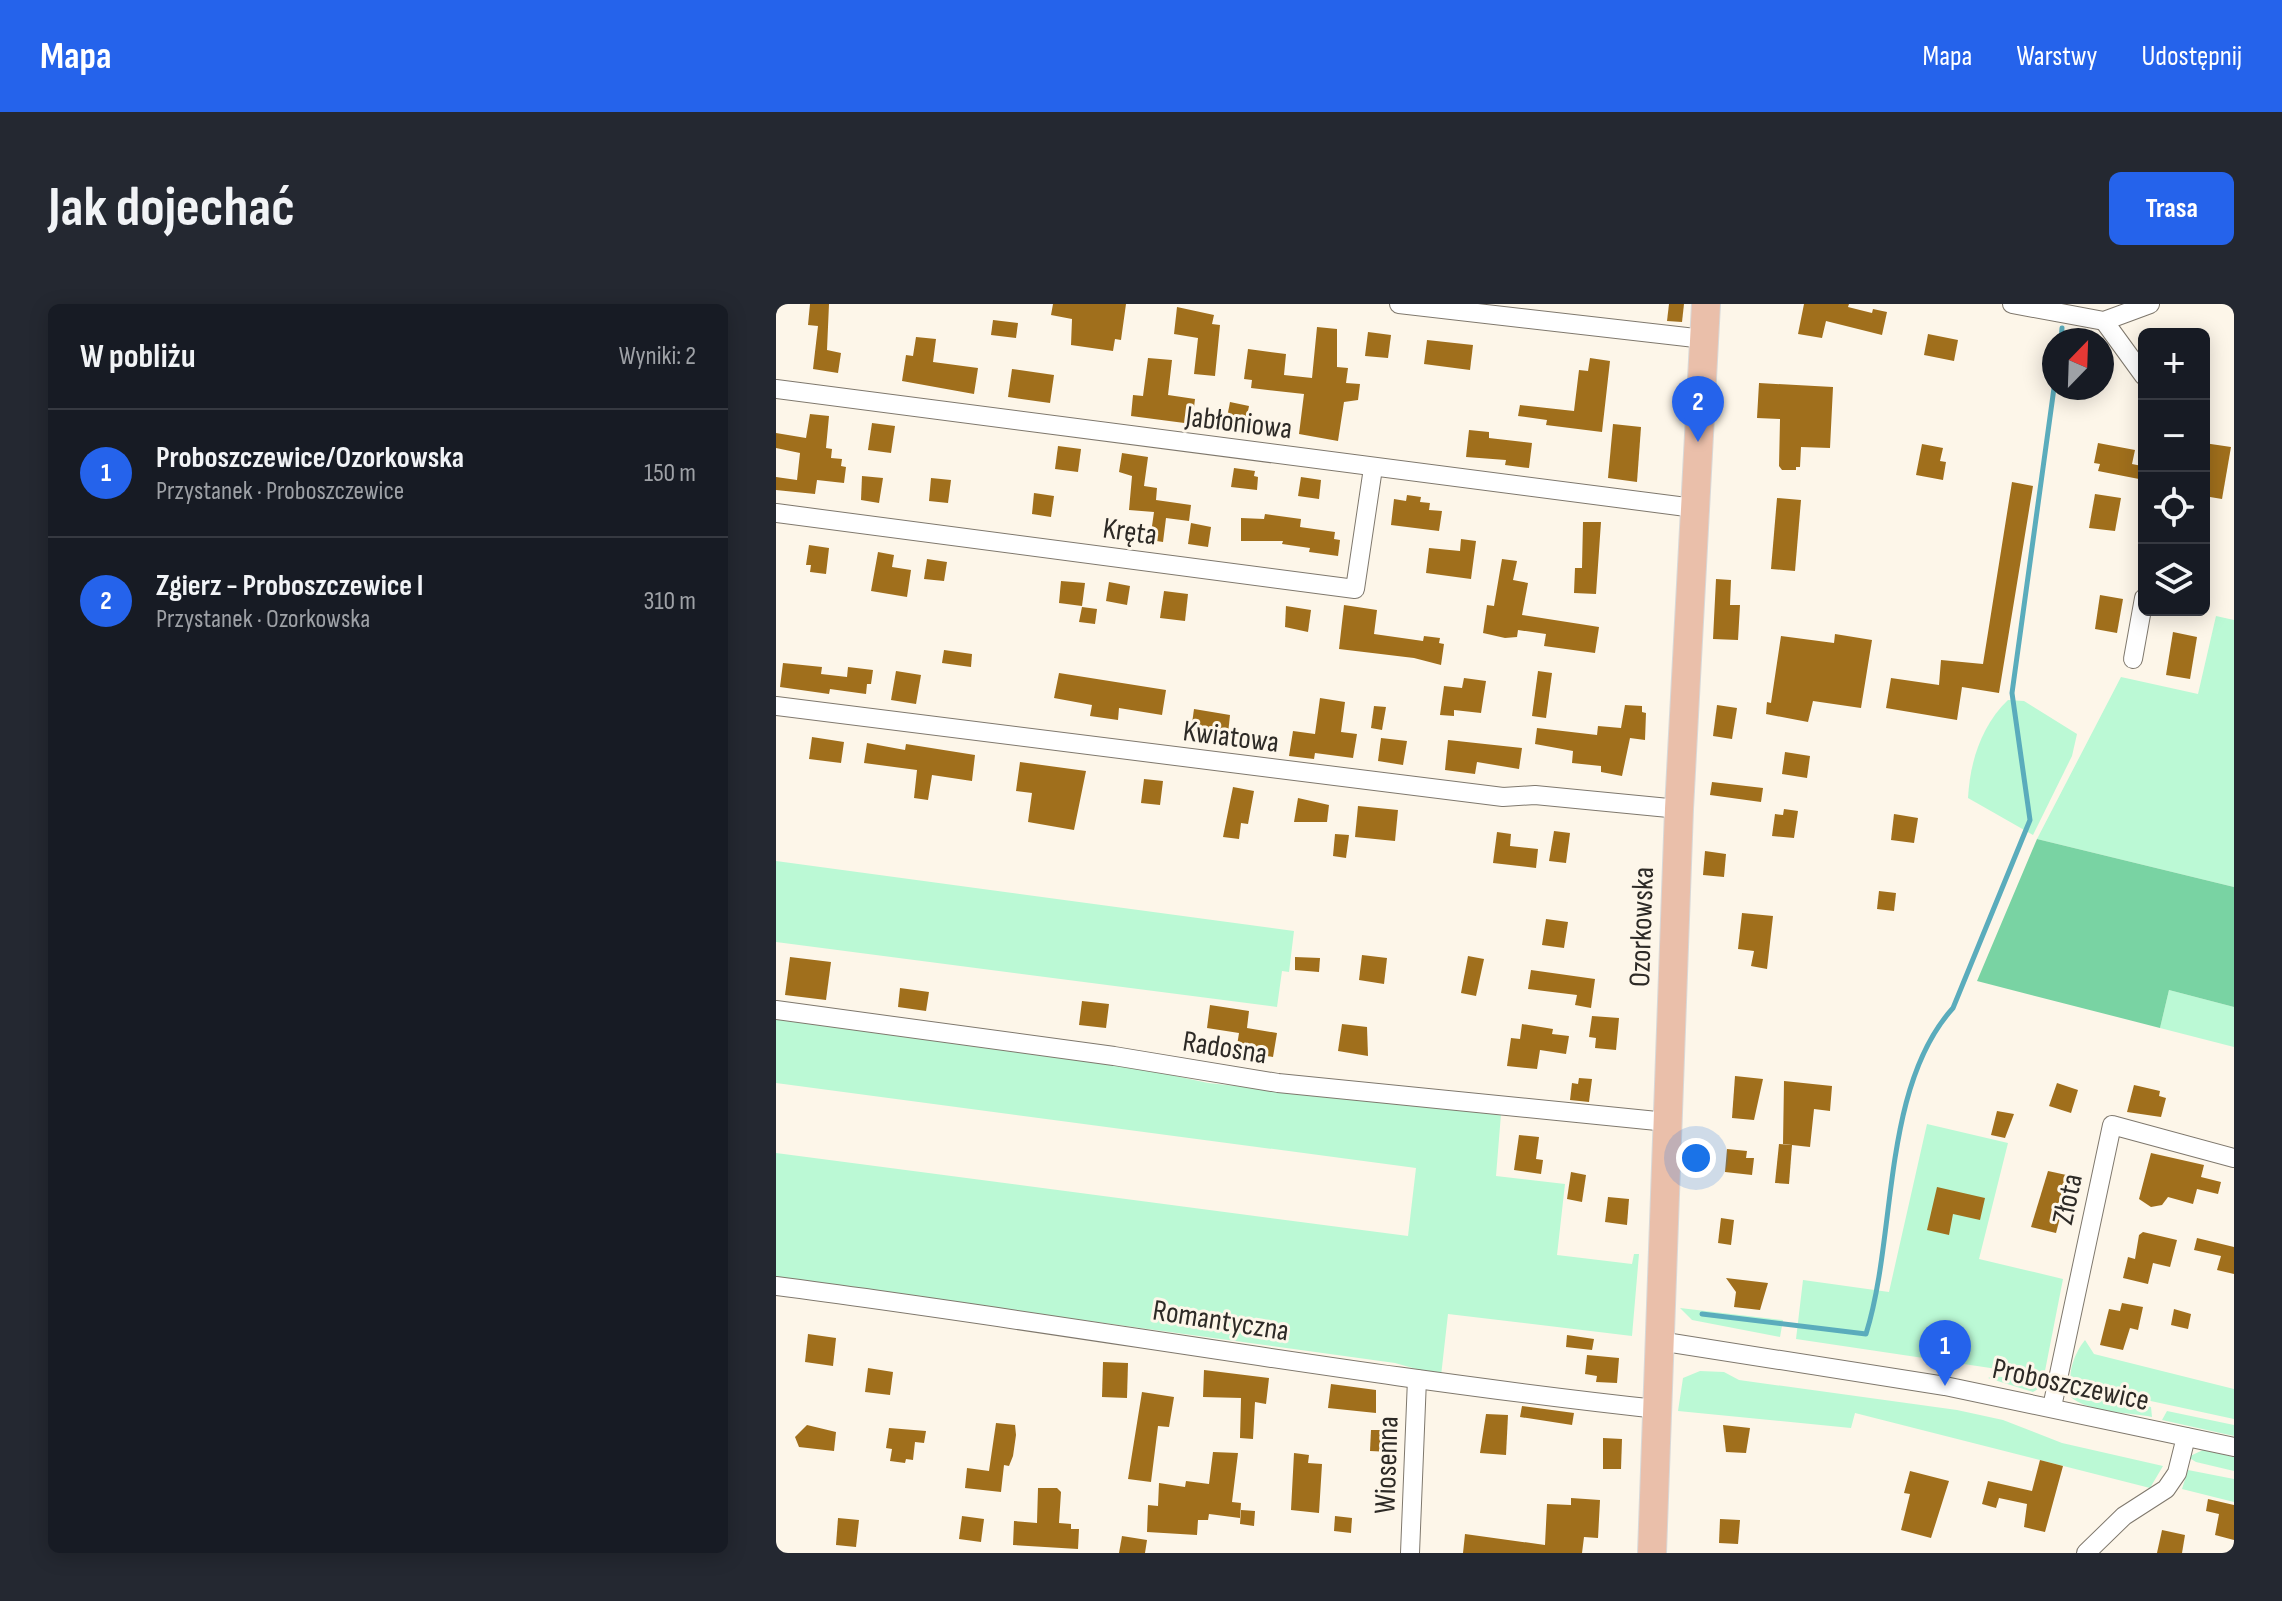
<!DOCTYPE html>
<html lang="pl">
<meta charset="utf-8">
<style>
:root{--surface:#171b24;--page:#242831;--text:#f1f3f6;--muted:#9ea1a6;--line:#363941;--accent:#2563eb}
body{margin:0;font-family:"Sofia Sans Condensed",sans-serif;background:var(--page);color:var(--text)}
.controls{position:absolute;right:24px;top:24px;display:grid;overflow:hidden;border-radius:12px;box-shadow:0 4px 20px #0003}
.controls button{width:72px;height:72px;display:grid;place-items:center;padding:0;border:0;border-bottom:2px solid var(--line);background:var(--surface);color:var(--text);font:40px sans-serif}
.compass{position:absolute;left:1266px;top:24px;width:72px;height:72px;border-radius:50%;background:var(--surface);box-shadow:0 4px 20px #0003;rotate:23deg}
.you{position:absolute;left:920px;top:854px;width:28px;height:28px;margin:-20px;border:6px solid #fff;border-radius:50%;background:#1a73e8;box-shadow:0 0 0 12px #1a73e833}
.badge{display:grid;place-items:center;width:52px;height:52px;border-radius:50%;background:var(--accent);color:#fff;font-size:26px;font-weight:700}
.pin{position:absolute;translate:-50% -66px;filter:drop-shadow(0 2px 4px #0008)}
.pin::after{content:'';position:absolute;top:42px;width:28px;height:24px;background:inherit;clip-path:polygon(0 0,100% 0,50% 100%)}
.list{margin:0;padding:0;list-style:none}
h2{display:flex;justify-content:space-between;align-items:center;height:104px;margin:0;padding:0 32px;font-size:34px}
h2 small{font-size:26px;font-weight:400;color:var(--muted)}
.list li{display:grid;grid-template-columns:52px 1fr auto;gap:24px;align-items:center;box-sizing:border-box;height:128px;padding:0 32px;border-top:2px solid var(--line)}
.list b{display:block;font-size:30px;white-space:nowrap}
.list p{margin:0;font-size:26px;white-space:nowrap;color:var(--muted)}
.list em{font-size:26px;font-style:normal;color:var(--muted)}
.icon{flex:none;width:44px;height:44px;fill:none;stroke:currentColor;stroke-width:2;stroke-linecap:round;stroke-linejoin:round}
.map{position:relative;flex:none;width:1458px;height:1249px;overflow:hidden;border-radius:12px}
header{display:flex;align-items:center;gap:48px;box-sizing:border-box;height:112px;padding:0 40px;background:var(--accent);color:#fff}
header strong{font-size:38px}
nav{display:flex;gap:44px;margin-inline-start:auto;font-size:28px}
.intro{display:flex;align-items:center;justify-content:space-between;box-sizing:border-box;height:192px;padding:0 48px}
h1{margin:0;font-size:56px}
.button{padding:20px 36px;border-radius:12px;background:var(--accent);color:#fff;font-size:28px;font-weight:700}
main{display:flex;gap:48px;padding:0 48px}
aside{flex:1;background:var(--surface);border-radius:12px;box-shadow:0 4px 20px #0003}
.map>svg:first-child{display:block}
.green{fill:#bbf9d5}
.forest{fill:#79d3a3}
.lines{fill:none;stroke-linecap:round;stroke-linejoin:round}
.stream{stroke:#5aacbc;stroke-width:5}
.building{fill:#a06f1c}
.street-casing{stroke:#7f786d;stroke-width:20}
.primary-casing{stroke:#d9d9d8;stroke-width:30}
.street{stroke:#fff;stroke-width:18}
.primary{stroke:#eabfaa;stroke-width:28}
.labels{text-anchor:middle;stroke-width:6;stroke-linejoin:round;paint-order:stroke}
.street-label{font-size:30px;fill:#2d2a26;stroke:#fdf6e9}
</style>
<header>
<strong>Mapa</strong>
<nav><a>Mapa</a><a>Warstwy</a><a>Udostępnij</a></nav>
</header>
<div class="intro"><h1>Jak dojechać</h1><a class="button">Trasa</a></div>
<main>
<aside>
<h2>W pobliżu<small>Wyniki: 2</small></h2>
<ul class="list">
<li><span class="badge">1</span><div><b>Proboszczewice/Ozorkowska</b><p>Przystanek · Proboszczewice</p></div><em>150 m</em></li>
<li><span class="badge">2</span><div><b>Zgierz - Proboszczewice I</b><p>Przystanek · Ozorkowska</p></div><em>310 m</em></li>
</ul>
</aside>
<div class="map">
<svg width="1458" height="1249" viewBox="0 0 1458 1249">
<rect width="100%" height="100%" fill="#fdf6e9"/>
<g class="green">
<polygon points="1440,312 1458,316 1458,583 1261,535 1345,373 1422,390"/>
<path d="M1232,396L1248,397L1301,430L1296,452L1257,531L1192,494C1194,458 1205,422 1232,396Z"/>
<polygon points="0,557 518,627 513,668 506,667 501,703 0,638"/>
<polygon points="1393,686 1458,703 1458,743 1384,724"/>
<polygon points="0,713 335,758 432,779 725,810 720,872 789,880 781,951 856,960 858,950 863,950 856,1032 672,1010 665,1072 619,1059 0,974 0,849 632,932 640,864 0,779"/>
<polygon points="1151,820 1232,839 1203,955 1287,975 1268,1072 1020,1035 1027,976 1113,988"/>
<polygon points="904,1004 1007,1016 1004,1033 916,1016"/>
<path d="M1309,1036L1318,1050L1458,1085V1115L1296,1080C1291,1068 1300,1047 1309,1036Z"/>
<polygon points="924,1067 948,1068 963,1076 1181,1106 1227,1116 1286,1139 1387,1162 1374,1184 1079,1109 1075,1124 902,1107 907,1074"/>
<polygon points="1218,1072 1272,1079 1257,1088 1212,1074"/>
<path d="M1287,1083L1375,1103L1376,1113C1352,1108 1298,1109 1287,1083Z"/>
<polygon points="1391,1107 1458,1121 1458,1132 1386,1116"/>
<polygon points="1427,1146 1458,1153 1458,1167 1420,1158 1412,1153"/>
<polygon points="1412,1166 1458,1175 1458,1198 1406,1185"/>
</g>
<polygon class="forest" points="1261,535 1458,583 1458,703 1393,686 1384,724 1201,677"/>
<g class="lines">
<g class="stream">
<polyline points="1285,36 1286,24"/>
<path d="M926,1010L1090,1030C1121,931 1105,784 1177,704L1254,516L1236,389L1278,84"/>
</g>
</g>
<g class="building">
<polygon points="34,0 53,0 51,46 65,49 62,69 37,65 42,22 32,21"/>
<polygon points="277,0 350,0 345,36 339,35 337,47 295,41 296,15 275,11"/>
<polygon points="893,0 908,0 906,18 891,17"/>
<polygon points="1028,0 1073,0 1072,3 1096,9 1097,5 1111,8 1106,31 1050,17 1046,34 1022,30"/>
<polygon points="401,3 438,11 436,20 444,21 439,72 418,70 422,34 398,30"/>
<polygon points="217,16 242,19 240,34 215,31"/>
<polygon points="541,23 561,25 561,63 572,64 570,79 584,80 582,96 568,98 562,137 523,130 528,90 475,84 476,76 468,75 472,45 510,50 508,71 536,74"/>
<polygon points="592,28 615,31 612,54 589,52"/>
<polygon points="1152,30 1182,36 1178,57 1148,51"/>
<polygon points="140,33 160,35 157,58 202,64 198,90 126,77 130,51 137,52"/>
<polygon points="651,36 697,41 694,66 648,60"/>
<polygon points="372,54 396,56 392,91 419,95 416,120 355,112 357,91 367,92"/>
<polygon points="814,54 834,57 826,128 770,121 771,116 742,112 744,101 798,107 803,66 812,67"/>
<polygon points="236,65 278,71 274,99 232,93"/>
<polygon points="983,79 1057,83 1054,144 1025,143 1024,163 1020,163 1020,166 1006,166 1003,162 1004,115 981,114"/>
<polygon points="454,98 473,102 468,127 449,124"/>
<polygon points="34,110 53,112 50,144 56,145 55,154 66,155 65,162 70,163 68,179 41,176 39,190 0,186 0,173 21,176 24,149 0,144 0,129 30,134"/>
<polygon points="96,119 119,122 115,149 92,146"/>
<polygon points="837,120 865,123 861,178 832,174"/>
<polygon points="693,126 713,128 713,134 756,139 753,164 729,161 730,156 690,153"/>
<polygon points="1322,139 1359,146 1356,160 1366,162 1363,175 1322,167 1324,160 1318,159"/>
<polygon points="1428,139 1455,143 1446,195 1428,192"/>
<polygon points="1146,140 1167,144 1164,157 1170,158 1167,176 1140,171"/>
<polygon points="282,142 305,145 302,168 279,165"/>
<polygon points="346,149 372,153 368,182 381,184 380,196 415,201 413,217 390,214 387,238 374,236 378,208 353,206 356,172 343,168"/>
<polygon points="458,164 479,167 478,172 482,173 481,186 455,183"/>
<polygon points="86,172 107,174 103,199 85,196"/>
<polygon points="525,173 545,176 543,195 522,192"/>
<polygon points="155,174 175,176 172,199 153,197"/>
<polygon points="1236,178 1257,182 1223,389 1186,383 1181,416 1110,404 1115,374 1163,381 1165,356 1207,360"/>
<polygon points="258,189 278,192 275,213 256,210"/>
<polygon points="1319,190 1345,194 1339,227 1313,224"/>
<polygon points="631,191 645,193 644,198 654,199 653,206 666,207 663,227 615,221 618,195 630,197"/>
<polygon points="1001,194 1025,196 1019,267 995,265"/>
<polygon points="489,210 525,215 524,223 559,228 558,235 564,236 562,252 533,248 534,244 506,240 507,237 465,237 465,214 488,215"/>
<polygon points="807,218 825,218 820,290 798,289 799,264 806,264"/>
<polygon points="415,219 435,223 432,243 412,240"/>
<polygon points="685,235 700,237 695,275 650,269 653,244 684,247"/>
<polygon points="33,241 53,244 50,270 34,268 35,261 30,261"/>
<polygon points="102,248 118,251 116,263 135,266 131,293 95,287"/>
<polygon points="151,255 171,258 168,277 148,275"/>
<polygon points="726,255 741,257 737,276 752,279 746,311 823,323 819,349 768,342 770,330 742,326 741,333 729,334 707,329 711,301 718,302"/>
<polygon points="940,275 955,276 954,301 964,301 962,336 937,335"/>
<polygon points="285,277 309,279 306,302 283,299"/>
<polygon points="333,278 354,282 351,301 330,297"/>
<polygon points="388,287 412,290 409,317 384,314"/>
<polygon points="1324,291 1347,295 1341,329 1319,325"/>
<polygon points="568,301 601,306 598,330 647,337 648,332 664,334 663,339 668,340 665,361 638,354 563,345"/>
<polygon points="510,302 535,306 532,328 509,323"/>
<polygon points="306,303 321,305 319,320 303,318"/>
<polygon points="1397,328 1421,333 1414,375 1390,371"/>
<polygon points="1059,330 1096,336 1085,404 1037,397 1032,418 990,410 991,398 995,399 1005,332 1058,339"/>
<polygon points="168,346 196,350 195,363 166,359"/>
<polygon points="7,359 46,363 45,370 71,373 72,363 97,366 95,380 91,380 90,390 54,385 53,390 4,383"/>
<polygon points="120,367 145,371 140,400 115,396"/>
<polygon points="762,367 776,369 770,414 756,412"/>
<polygon points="283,369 390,386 386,411 343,404 342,416 314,412 316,401 278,394"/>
<polygon points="688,374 710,377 705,409 678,406 678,412 664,411 668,382 686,384"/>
<polygon points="544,394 569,398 565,428 581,430 577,454 539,449 538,455 513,452 517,427 539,430"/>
<polygon points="849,401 866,402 866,408 870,409 869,436 854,434 846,472 825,468 825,462 796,459 797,447 759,440 761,424 821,431 822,422 845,424"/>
<polygon points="941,401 961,404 956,435 937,432"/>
<polygon points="598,402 610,403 606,426 595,424"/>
<polygon points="418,405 454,411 452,430 415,427"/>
<polygon points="36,433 68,438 65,459 33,455"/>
<polygon points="605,434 631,437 627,461 602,457"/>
<polygon points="672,436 746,444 743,465 701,458 699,470 669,466"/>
<polygon points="91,439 129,446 130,440 199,451 196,477 156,471 152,496 138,494 141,466 88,459"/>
<polygon points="1009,448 1034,452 1031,474 1006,470"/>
<polygon points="244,458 310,467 298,526 252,518 256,489 240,487"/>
<polygon points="368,475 387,477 384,501 365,499"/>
<polygon points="936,478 987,484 985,498 934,491"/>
<polygon points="457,483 478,487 472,520 465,519 463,535 447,533"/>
<polygon points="522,494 553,501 551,518 518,518"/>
<polygon points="582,502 622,506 619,537 579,533"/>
<polygon points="1008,505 1022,507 1018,534 996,532 999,510 1007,511"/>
<polygon points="1118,510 1142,514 1138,539 1115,536"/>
<polygon points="778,527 794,529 790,559 773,557"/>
<polygon points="721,528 735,530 734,542 762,545 760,564 717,559"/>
<polygon points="559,530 573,531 570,554 557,552"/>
<polygon points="929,547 950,550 948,573 927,571"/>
<polygon points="1103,587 1120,589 1118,607 1101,605"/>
<polygon points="966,609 997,612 991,665 975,662 978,647 962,645"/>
<polygon points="770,615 792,618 788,644 766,641"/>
<polygon points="586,651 611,654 608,680 583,676"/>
<polygon points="692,652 708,655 700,692 685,689"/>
<polygon points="14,653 55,658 50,696 9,691"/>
<polygon points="519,653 544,654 543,668 519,666"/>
<polygon points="755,666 819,675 815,704 799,701 801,691 752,685"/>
<polygon points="124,684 153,688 150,707 122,703"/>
<polygon points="306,697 333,700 330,724 303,721"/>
<polygon points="434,701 473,707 471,724 501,729 497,753 460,748 463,729 431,724"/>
<polygon points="816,712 843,714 840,746 819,744 820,734 813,733"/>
<polygon points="566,720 591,723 592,752 562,747"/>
<polygon points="746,720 777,725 776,730 793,732 790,750 764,746 761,765 731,762 735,734 744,735"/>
<polygon points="959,772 987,775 978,816 956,814"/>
<polygon points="803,774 816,775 813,798 794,796 796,779 802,780"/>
<polygon points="1008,777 1056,782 1054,807 1038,805 1034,843 1007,840"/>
<polygon points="1281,779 1302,786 1295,809 1273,802"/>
<polygon points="1358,781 1384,787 1383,792 1390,794 1385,813 1351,808"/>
<polygon points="1221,807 1238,810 1229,834 1215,831"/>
<polygon points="743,831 763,833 760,855 767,856 765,870 738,866"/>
<polygon points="1003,840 1016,841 1013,880 999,879"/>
<polygon points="951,845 971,847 970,854 978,854 976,871 949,868"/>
<polygon points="1375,849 1428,861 1425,873 1445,878 1442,890 1421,885 1417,900 1392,893 1386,901 1375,903 1363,895"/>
<polygon points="1272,867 1295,872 1280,929 1255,923"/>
<polygon points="795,868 810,871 806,898 791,895"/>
<polygon points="1161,883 1209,894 1204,916 1177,910 1173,931 1151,926"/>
<polygon points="832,893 853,895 851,921 829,918"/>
<polygon points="945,914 958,916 955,941 942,939"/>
<polygon points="1367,928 1401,936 1394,963 1377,959 1372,980 1347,974 1352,953 1359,955 1363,931"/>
<polygon points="1421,934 1458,943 1458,970 1441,966 1445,952 1418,946"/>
<polygon points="950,974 992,979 984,1006 958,1003 960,988"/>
<polygon points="1346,999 1367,1003 1362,1026 1354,1024 1347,1046 1324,1041 1333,1005 1344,1007"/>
<polygon points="1398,1005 1415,1010 1412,1025 1395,1021"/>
<polygon points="32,1030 60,1034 57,1062 29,1058"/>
<polygon points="791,1031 818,1035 816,1046 790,1043"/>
<polygon points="811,1051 843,1054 841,1079 820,1078 821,1072 809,1070"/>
<polygon points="327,1058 352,1059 351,1094 326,1093"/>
<polygon points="92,1064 117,1068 114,1091 89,1088"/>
<polygon points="428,1066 493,1074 490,1100 479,1098 477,1135 464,1134 465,1094 427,1093"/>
<polygon points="555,1080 600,1086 600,1109 552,1104"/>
<polygon points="366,1088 398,1093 393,1123 382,1122 375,1178 352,1175"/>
<polygon points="746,1102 798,1109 796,1121 744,1113"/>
<polygon points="710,1110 732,1111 730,1151 704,1149"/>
<polygon points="220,1119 239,1121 240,1131 237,1152 233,1162 228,1161 225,1188 189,1184 191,1164 213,1167"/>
<polygon points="31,1121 60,1128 58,1147 23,1143 19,1133"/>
<polygon points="947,1121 974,1124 970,1149 950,1148"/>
<polygon points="113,1124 150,1127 148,1139 139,1138 137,1156 130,1155 129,1159 114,1157 116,1145 110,1144"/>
<polygon points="595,1126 616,1126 615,1148 594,1147"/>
<polygon points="827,1134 846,1135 845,1165 827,1165"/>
<polygon points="437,1148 462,1149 456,1198 465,1199 464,1214 433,1210 432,1216 422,1216 421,1231 371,1228 372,1201 382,1202 383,1179 409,1183 410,1177 433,1180"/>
<polygon points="518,1149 533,1151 532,1159 546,1160 543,1209 515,1206"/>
<polygon points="1264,1156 1287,1162 1269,1228 1248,1223 1251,1200 1223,1194 1220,1204 1206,1200 1212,1177 1256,1187"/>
<polygon points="1134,1167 1173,1177 1155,1234 1125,1226 1134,1190 1128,1189"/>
<polygon points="262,1184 281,1184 285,1188 283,1219 295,1220 295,1225 303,1225 302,1245 237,1241 238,1217 261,1219"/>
<polygon points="795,1194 824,1196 822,1234 808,1233 806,1249 687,1249 689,1230 769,1241 771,1200 795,1201"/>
<polygon points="1432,1195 1458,1201 1458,1236 1439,1231 1443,1210 1430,1207"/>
<polygon points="465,1206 479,1207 478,1222 464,1220"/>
<polygon points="186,1212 208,1215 205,1238 183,1235"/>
<polygon points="559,1212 576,1214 575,1229 558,1227"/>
<polygon points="62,1214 83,1216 80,1243 60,1241"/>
<polygon points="944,1215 964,1216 962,1240 943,1239"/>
<polygon points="1386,1226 1409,1231 1406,1249 1381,1249"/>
<polygon points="346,1232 371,1236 369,1249 343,1249"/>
</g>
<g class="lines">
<defs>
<g id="street">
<polyline points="623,0 928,35"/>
<polyline points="1236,0 1328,17 1374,0"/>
<polyline points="1328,17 1368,72"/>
<polyline points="0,85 918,204"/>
<polyline points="0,209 579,285 597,164"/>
<polyline points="1357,355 1368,294"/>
<polyline points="0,402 727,493 759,491 903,505"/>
<polyline points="0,706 338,752 502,779 891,818"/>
<path d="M0,982C294,1020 586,1073 881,1105"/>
<polyline points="883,1037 1169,1082 1458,1143"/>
<polyline points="1276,1103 1336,821 1458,854"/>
<polyline points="634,1249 641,1075"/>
<polyline points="1310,1249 1348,1212 1390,1185 1401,1169 1410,1133"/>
</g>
<polyline id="primary" points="876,1249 903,505 930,0"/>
</defs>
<use href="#street" class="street-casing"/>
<use href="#primary" class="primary-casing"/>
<use href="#street" class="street"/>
<use href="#primary" class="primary"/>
</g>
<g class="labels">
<g class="street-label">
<text transform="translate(463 118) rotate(7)" y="10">Jabłoniowa</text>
<text transform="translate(354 227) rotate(8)" y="10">Kręta</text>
<text transform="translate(455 432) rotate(7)" y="10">Kwiatowa</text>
<text transform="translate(865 623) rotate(-88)" y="10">Ozorkowska</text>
<text transform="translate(449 743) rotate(9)" y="10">Radosna</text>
<text transform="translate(1291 895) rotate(-78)" y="10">Złota</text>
<text transform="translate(445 1016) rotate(9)" y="10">Romantyczna</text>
<text transform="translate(1295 1080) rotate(12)" y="10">Proboszczewice</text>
<text transform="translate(610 1161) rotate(-88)" y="10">Wiosenna</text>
</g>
</g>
</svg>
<div class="controls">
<button>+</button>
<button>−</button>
<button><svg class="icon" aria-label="locate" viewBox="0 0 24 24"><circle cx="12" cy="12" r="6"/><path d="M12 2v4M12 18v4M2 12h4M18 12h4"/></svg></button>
<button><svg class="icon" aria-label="layers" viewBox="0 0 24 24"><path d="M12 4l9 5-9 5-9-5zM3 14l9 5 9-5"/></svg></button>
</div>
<svg class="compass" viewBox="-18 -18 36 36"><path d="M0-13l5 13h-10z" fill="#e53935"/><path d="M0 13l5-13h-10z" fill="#9ea1a6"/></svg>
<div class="you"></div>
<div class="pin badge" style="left:1169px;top:1082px">1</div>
<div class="pin badge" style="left:922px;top:138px">2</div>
</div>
</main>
